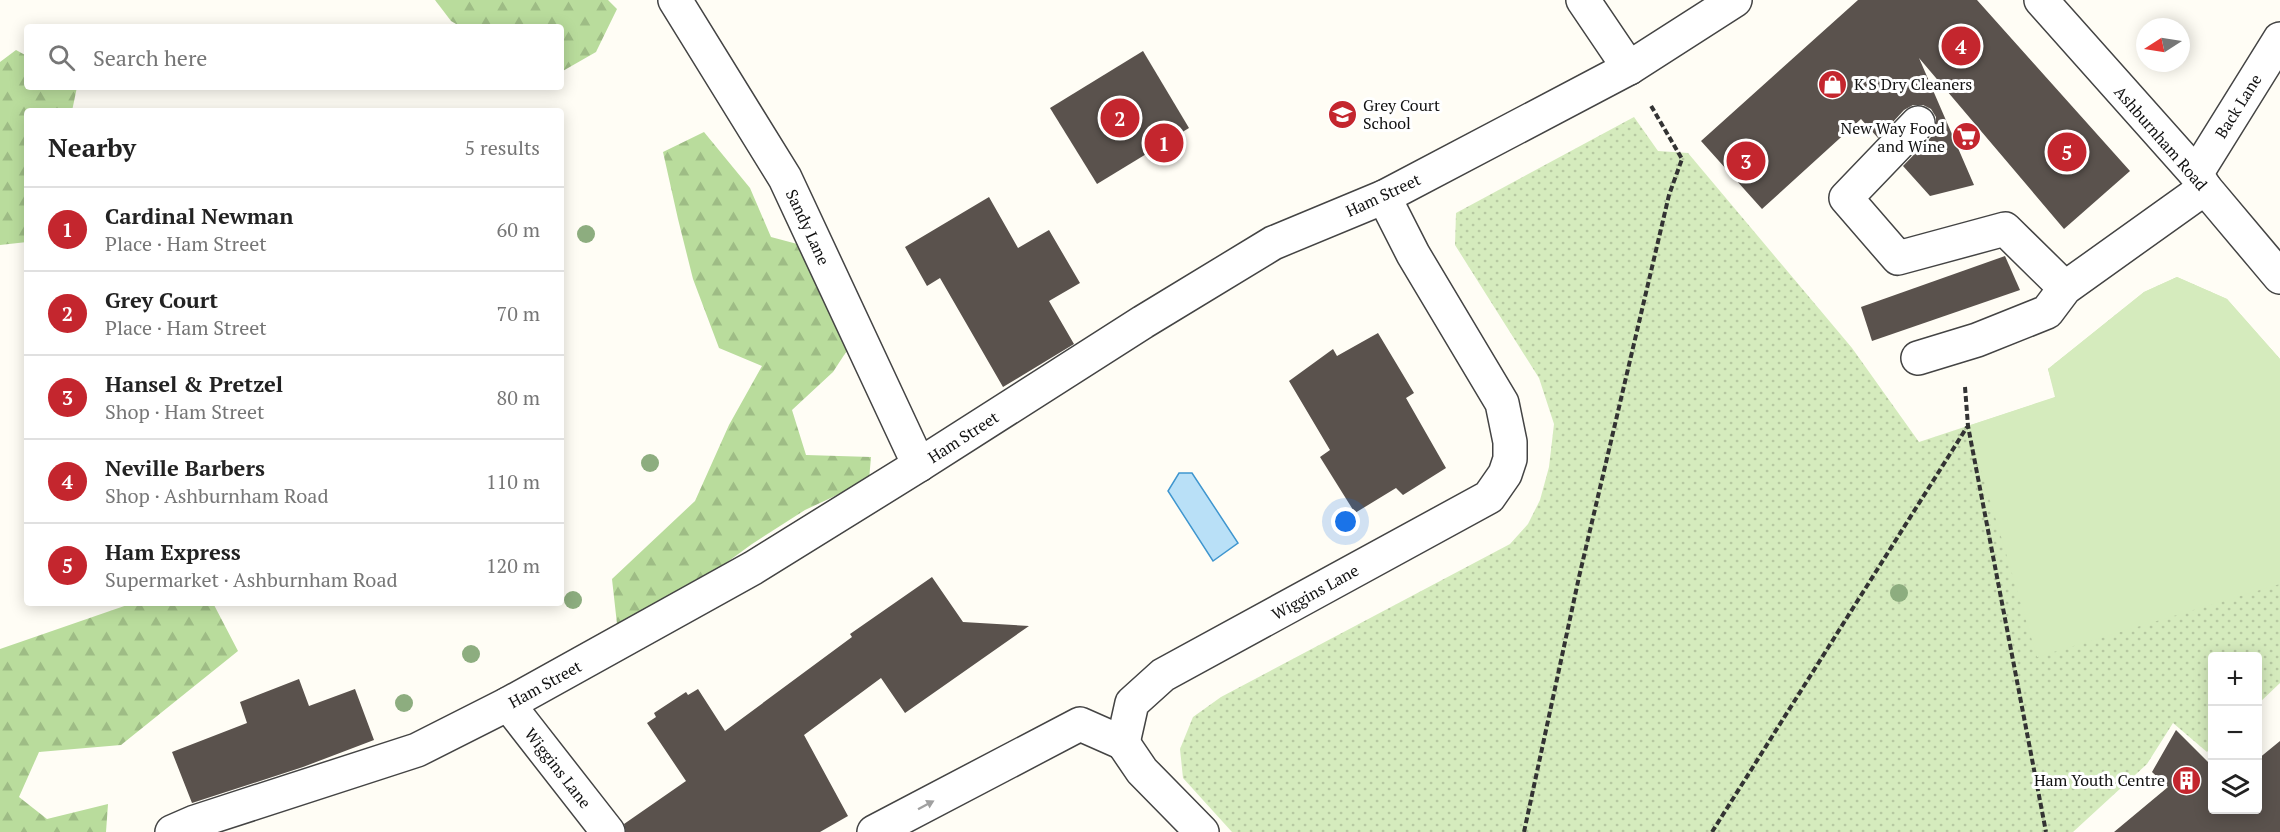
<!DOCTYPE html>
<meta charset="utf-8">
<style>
:root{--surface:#fff;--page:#f2f2f2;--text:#222;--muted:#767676;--line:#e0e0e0;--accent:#c4262e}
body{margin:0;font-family:"PT Serif",serif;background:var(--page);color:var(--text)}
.controls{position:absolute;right:18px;bottom:18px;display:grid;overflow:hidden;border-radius:6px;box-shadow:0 3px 15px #0003}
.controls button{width:54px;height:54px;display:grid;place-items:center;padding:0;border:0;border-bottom:2px solid var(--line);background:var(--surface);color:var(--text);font:30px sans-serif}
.compass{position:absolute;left:2136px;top:18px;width:54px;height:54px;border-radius:50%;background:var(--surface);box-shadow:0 3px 15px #0003;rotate:258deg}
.you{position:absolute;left:1346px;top:522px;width:21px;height:21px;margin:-15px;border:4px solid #fff;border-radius:50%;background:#1a73e8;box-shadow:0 0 0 9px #1a73e833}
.badge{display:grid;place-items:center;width:39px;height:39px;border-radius:50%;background:var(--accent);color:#fff;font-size:20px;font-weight:700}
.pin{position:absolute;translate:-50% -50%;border:3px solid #fff;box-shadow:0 2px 6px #0006}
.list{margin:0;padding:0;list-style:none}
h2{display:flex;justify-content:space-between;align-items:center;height:78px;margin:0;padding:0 24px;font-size:26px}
h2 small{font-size:20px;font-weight:400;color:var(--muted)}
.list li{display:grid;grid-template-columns:39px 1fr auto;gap:18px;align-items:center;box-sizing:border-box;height:84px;padding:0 24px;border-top:2px solid var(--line)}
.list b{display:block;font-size:22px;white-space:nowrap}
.list p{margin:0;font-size:20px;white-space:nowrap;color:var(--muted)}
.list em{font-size:20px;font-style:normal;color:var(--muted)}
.icon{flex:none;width:33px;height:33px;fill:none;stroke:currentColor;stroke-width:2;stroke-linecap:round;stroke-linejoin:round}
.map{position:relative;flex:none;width:2280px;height:832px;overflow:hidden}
.search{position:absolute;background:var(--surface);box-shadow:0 3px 15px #0003;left:24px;top:24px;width:540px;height:66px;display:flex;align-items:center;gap:15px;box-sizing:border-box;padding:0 21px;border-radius:6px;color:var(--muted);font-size:22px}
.panel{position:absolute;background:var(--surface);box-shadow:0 3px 15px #0003;left:24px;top:108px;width:540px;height:498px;border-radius:6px}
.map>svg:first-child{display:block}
.grass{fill:url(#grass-dots)}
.forest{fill:url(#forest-firs)}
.park{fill:#d5ebbd}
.water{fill:#b9e0f7;stroke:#3f96cf;stroke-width:1.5}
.building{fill:#5a524d}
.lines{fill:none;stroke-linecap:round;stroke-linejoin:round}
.minor-casing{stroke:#444;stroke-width:36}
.path{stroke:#333;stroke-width:4;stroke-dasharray:6 3;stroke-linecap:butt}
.minor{stroke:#fff;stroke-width:33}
.tree{fill:#8dad7f}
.oneway{fill:#a0a0a0}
.labels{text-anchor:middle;stroke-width:6;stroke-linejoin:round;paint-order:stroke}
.poi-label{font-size:16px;fill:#111;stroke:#fff;text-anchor:start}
.street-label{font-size:16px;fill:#111;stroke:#fff}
</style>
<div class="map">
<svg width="2280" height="832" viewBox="0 0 2280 832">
<defs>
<pattern id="grass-dots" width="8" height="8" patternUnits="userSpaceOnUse" patternTransform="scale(1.5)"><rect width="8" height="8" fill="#d5ebbd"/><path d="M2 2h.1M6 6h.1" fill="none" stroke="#b6c8a1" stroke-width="1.8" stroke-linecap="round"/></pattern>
<pattern id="forest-firs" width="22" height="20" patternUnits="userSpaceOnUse" patternTransform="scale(1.5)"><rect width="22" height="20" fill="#b9dc9c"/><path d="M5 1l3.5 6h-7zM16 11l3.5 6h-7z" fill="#9ebc85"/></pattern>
</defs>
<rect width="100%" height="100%" fill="#fffdf5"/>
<polygon class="grass" points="1634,117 1658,151 1688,153 1852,348 1919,442 2055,397 2048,369 2144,292 2177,277 2227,299 2280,359 2280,683 2258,704 2258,656 2212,656 2212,746 2207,752 2173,723 2147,764 2073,832 1232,832 1183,778 1180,749 1193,717 1221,697 1510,544 1528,524 1540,500 1549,467 1554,424 1539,378 1455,245 1456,213"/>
<g class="forest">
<polygon points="435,0 608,0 617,9 596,52 561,72 561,27 461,27 451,21"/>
<polygon points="16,50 27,56 27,87 77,87 72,111 27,111 27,242 0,245 0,62"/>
<polygon points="704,132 750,188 771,237 801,245 848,349 833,372 792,410 806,455 871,457 869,480 805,510 752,544 674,601 618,633 612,579 695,501 729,425 762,366 719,348 693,279 678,219 663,152"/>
<polygon points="133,603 213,603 238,651 121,745 39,752 19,797 47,819 108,804 106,832 0,832 0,649"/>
</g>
<polygon class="park" points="2177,277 2227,299 2280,359 2280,584 2037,657 1968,426 2056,397 2048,369 2144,292"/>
<polygon class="water" points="1179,473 1192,473 1238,543 1213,561 1168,491"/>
<g class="building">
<polygon points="1858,0 1977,0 2130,171 2064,229 1919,58 1974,185 1930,196 1903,166 1932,136 1936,127 1936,117 1931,109 1923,105 1913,105 1904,110 1878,138 1861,119 1762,209 1701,141"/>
<polygon points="1143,51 1189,128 1097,184 1050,108"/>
<polygon points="989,197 1018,248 1049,230 1080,283 1049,301 1074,344 1003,387 940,278 927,286 905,247"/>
<polygon points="2005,256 2020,290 1872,341 1861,307"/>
<polygon points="1378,333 1414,393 1406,398 1446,468 1403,495 1396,488 1355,513 1320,457 1330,450 1289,381 1333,349 1337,356"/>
<polygon points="932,577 963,622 1029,626 905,713 881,678 804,735 848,816 820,832 626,832 624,824 686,781 647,723 656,717 654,713 686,692 688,695 698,689 725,731 852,637 850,634"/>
<polygon points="299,679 309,706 355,689 374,740 303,767 192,803 172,752 247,723 240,702"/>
<polygon points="2176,730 2212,766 2212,810 2258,810 2258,759 2280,741 2280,832 2114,832 2168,787 2152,772"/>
</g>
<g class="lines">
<defs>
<g id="minor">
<polyline points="675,0 785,178 919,465"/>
<polyline points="1583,0 1629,68"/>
<polyline points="2041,0 2196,174 2205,188 2280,277"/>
<polyline points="1918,123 1846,198 1898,258 2005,229 2065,288"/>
<polyline points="2196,174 2280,39"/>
<polyline points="1918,358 1977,340 2047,312 2065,288 2205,188"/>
<polyline points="508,704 608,832"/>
<polyline points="1123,743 1132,703 1163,675 1489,497 1505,474 1510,459 1510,442 1502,403 1413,254 1384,197"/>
<polyline points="1123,743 1142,771 1202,832"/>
<polyline points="172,832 195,822 417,750 508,704 753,568 919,465 1143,322 1273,243 1384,197 1629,68 1735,0"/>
<polyline points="874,832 1080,724 1123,743"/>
</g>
</defs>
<use href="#minor" class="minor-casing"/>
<g class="path">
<polyline points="1965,387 1968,426 2046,832"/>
<polyline points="1524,832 1579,577 1669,195 1682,159 1650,104"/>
<polyline points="1712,832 1967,427"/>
</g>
<use href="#minor" class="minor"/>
</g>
<g class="tree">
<circle cx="586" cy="234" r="9"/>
<circle cx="650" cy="463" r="9"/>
<circle cx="1899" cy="593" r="9"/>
<circle cx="573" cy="600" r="9"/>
<circle cx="471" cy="654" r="9"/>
<circle cx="404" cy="703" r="9"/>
</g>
<defs><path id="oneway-solid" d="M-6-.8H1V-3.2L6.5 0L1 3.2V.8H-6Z" transform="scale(1.5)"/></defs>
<use class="oneway" href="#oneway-solid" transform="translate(926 805) rotate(-28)"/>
<defs>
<symbol id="shop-disc" viewBox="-11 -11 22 22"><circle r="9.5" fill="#c4262e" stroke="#fff"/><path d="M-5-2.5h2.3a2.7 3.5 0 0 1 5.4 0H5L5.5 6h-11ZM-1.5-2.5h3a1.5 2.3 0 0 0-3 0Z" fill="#fff"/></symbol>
<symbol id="school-disc" viewBox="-11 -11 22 22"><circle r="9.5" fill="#c4262e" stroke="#fff"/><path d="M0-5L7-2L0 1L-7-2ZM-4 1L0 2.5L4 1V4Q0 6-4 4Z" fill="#fff"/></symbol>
<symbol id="supermarket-disc" viewBox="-11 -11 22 22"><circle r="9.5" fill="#c4262e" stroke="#fff"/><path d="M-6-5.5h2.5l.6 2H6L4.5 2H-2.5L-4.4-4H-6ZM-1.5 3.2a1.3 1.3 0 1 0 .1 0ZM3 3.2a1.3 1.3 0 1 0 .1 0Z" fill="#fff"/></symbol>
<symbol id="building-disc" viewBox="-11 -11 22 22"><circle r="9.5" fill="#c4262e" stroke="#fff"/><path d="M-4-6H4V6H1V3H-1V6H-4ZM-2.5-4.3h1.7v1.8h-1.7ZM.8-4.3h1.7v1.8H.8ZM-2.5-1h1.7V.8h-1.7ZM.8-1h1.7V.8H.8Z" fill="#fff"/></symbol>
</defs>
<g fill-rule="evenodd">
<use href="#shop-disc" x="1816" y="68" width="33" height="33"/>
<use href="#school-disc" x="1326" y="98" width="33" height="33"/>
<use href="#supermarket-disc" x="1950" y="120" width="33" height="33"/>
<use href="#building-disc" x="2170" y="764" width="33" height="33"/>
</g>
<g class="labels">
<g class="poi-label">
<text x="1854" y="90">K S Dry Cleaners</text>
<text x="1363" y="111">Grey Court<tspan x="1363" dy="18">School</tspan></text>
<text x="1945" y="134" text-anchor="end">New Way Food<tspan x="1945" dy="18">and Wine</tspan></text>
<text x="2165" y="786" text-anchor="end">Ham Youth Centre</text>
</g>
<g class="street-label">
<text transform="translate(2238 106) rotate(-58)" y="6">Back Lane</text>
<text transform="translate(2161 138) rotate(49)" y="6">Ashburnham Road</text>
<text transform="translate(1383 195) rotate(-25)" y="6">Ham Street</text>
<text transform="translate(808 227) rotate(65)" y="6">Sandy Lane</text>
<text transform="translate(963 437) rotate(-33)" y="6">Ham Street</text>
<text transform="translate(1315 592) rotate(-29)" y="6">Wiggins Lane</text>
<text transform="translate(545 684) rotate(-29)" y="6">Ham Street</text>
<text transform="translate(558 768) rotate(52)" y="6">Wiggins Lane</text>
</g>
</g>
</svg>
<div class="controls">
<button>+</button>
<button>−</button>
<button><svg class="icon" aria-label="layers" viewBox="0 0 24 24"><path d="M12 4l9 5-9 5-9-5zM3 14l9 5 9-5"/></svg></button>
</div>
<svg class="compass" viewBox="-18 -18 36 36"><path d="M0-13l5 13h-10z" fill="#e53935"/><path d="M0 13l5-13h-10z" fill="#767676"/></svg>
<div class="you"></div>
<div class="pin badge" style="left:1164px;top:143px">1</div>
<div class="pin badge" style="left:1120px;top:118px">2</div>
<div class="pin badge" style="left:1746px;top:161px">3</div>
<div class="pin badge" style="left:1961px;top:46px">4</div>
<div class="pin badge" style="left:2067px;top:152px">5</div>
<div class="search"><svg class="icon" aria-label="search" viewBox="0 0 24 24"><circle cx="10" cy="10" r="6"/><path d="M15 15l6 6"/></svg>Search here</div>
<section class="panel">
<h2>Nearby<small>5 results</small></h2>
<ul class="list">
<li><span class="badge">1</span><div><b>Cardinal Newman</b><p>Place · Ham Street</p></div><em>60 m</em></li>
<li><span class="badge">2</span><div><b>Grey Court</b><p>Place · Ham Street</p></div><em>70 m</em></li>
<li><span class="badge">3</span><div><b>Hansel &amp; Pretzel</b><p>Shop · Ham Street</p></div><em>80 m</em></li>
<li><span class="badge">4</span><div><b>Neville Barbers</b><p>Shop · Ashburnham Road</p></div><em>110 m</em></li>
<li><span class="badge">5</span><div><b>Ham Express</b><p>Supermarket · Ashburnham Road</p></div><em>120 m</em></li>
</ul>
</section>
</div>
